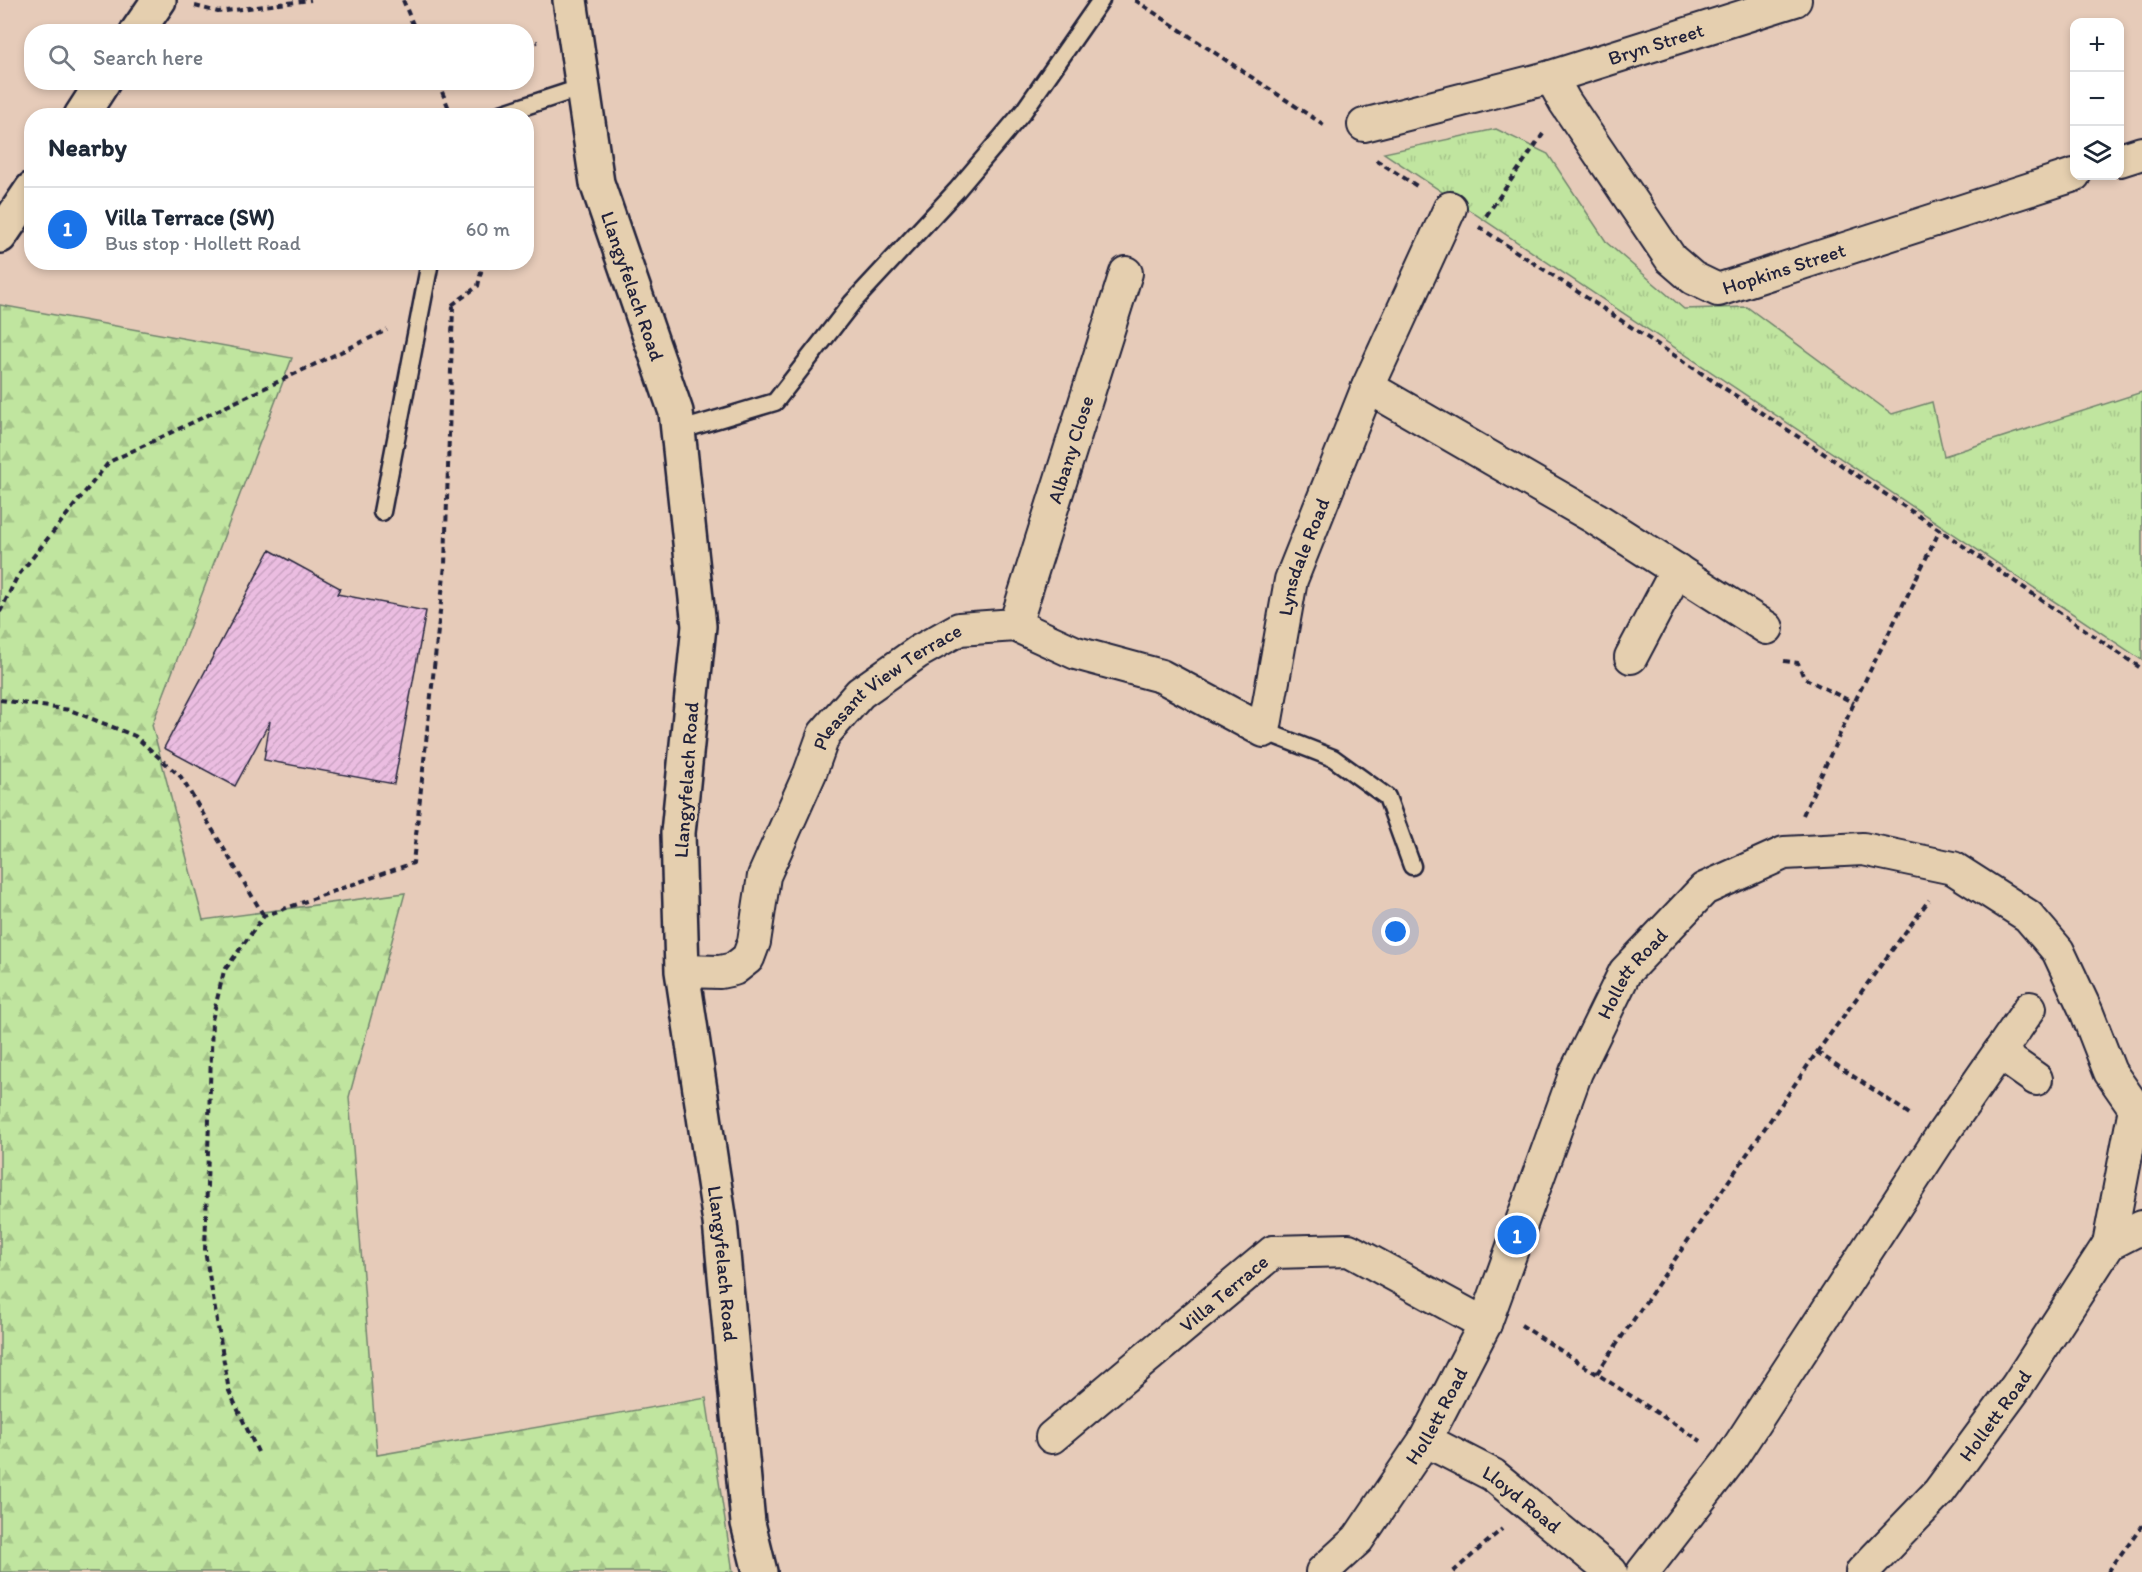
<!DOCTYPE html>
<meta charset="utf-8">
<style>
:root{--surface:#fff;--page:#f2f2f3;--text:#1f2937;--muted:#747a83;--line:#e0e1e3;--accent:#1a73e8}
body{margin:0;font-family:Itim,sans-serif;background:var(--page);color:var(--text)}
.controls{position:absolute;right:18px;top:18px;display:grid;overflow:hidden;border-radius:12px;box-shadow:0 3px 9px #0003}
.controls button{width:54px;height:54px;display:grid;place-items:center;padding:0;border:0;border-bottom:2px solid var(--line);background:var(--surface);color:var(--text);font:30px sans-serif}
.you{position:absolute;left:1396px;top:932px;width:21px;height:21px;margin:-15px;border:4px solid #fff;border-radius:50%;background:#1a73e8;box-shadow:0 0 0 9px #1a73e833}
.badge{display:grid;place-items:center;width:39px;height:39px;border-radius:50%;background:var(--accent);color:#fff;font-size:20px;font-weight:700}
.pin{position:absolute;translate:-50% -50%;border:3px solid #fff;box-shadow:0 2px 6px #0006}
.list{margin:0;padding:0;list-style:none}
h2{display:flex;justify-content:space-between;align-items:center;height:78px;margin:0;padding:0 24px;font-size:26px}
h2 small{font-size:20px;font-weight:400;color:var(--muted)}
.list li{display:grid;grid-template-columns:39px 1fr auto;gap:18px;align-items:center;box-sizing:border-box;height:84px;padding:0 24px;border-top:2px solid var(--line)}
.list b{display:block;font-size:22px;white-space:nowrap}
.list p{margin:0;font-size:20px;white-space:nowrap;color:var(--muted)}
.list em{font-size:20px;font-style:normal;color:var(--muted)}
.icon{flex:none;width:33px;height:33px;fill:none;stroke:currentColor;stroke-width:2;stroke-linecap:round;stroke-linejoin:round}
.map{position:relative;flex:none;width:2142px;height:1572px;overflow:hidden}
.search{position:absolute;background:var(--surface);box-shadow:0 3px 9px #0003;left:24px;top:24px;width:510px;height:66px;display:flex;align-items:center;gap:15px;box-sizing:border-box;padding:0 21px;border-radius:24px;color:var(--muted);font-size:22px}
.panel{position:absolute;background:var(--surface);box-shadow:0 3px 9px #0003;left:24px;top:108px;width:510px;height:162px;border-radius:24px}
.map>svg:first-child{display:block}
.grass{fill:url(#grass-tufts);stroke:#71846d;stroke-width:1.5}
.forest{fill:url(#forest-firs);stroke:#71846d;stroke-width:1.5}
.building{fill:url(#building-hatch);stroke:#22223b;stroke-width:1.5}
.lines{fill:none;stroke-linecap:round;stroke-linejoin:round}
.lane-casing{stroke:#22223b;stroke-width:21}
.street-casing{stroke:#22223b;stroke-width:36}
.secondary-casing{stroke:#22223b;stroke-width:38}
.path{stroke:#22223b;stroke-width:4;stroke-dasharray:6 4.5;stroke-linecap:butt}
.lane{stroke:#e5cfaf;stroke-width:16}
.street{stroke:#e5cfaf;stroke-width:32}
.secondary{stroke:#e5cfaf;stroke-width:33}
.labels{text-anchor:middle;stroke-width:5;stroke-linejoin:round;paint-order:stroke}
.street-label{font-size:20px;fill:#22223b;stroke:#e5cfaf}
</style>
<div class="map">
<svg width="2142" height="1572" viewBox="0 0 2142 1572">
<defs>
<pattern id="grass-tufts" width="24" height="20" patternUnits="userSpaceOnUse" patternTransform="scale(1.5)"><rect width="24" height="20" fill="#c0e59f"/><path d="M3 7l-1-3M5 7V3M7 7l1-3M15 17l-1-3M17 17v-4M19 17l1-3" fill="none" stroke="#a5c48a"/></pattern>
<pattern id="forest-firs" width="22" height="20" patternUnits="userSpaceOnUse" patternTransform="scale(1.5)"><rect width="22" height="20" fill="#c0e59f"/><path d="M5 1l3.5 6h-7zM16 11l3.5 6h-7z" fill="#a5c48a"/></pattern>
<pattern id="building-hatch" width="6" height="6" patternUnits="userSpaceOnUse" patternTransform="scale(1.5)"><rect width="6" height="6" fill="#ebbde1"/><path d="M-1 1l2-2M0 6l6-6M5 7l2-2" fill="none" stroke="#c9a2c2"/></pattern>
</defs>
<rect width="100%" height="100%" fill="#e6cbb9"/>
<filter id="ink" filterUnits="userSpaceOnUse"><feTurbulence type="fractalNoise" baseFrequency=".0167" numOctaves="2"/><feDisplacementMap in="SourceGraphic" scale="12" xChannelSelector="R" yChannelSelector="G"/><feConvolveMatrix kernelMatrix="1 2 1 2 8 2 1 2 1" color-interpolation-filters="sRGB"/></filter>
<g filter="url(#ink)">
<polygon class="grass" points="1496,129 1548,154 1607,243 1684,309 1747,307 1892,414 1932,402 1944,456 2142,392 2142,660 1384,153"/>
<polygon class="forest" points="0,305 292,358 152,725 203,920 405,893 349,1097 377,1455 706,1398 733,1572 0,1572"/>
<polygon class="building" points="270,550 340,588 337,594 426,611 394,784 264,760 270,721 235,786 164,748"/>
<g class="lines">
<defs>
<g id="lane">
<polyline points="495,116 583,87"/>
<polyline points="678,431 775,402 852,303 957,190 1023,112 1101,0"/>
<polyline points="382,512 430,262"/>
<polyline points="1264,731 1333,758 1387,797 1412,866"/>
</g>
<g id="street">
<path id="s1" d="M1551,77L1565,102L1671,259L1693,278L1718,290L2074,175"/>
<path id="s2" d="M1364,125L1551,77L1795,0"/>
<polyline points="2120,160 2142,153"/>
<polyline points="1368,387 1595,518 1767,628"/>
<path id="s3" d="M1015,625L1126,273"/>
<polyline points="1631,657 1677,570"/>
<path id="s4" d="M682,971L720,972L734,969L748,958L754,942L764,876L810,773L824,734L860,693L918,652L959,629L1015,625L1076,653L1161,676L1264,731L1291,580L1368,387L1450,208"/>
<polyline points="1999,1053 2036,1079"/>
<polyline points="2109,1244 2135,1108"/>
<path id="s5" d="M1052,1437L1273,1252L1349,1250L1485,1324"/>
<path id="s6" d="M1425,1440L1493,1475L1611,1572"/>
<path id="s7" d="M1322,1572L1358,1539L1425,1440L1485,1324L1576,1072L1625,972L1704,889L1784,853L1863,849L1953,868L2028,916L2058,951L2087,1013L2110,1072L2135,1108L2142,1112"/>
<polyline points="1643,1572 1730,1460 1942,1135 2030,1008"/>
<path id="s8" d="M1862,1572L1939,1492L2017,1386L2109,1244L2142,1227"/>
</g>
<g id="secondary">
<path id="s9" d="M570,0L597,183L676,412L699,626L678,833L682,971L720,1222L748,1523L760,1572"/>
<polyline points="137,32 159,0"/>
<polyline points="81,116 103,82"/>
<polyline points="0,236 32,189"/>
</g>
</defs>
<use href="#lane" class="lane-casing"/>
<use href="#street" class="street-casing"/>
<use href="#secondary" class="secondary-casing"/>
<g class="path">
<polyline points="403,0 416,32"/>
<polyline points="1135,0 1327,127"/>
<polyline points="195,6 218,12 311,0"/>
<polyline points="526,44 538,42"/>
<polyline points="438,82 452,116"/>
<polyline points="526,151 530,146 529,134"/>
<polyline points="1376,160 1420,188"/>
<polyline points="1486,216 1543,134"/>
<polyline points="1479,227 1940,530 2142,669"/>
<polyline points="452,305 478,286 483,262"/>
<polyline points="0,612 17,577 109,462 387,330"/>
<polyline points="1784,661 1798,663 1804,678 1854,703"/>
<polyline points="0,700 70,710 135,736 181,777 264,916"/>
<polyline points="1803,815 1854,703 1940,530"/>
<polyline points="1817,1052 1911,1115"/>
<polyline points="1521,1325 1701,1441"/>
<polyline points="1597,1373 1817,1052 1929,900"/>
<polyline points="258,1452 229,1391 205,1251 212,1020 224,971 264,916 413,863 445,565 453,305"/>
<polyline points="1453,1572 1502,1529"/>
<polyline points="2108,1572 2142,1525"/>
</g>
<use href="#lane" class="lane"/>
<use href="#street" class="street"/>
<use href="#secondary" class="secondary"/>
</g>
</g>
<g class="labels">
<g class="street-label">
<text dy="7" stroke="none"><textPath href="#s2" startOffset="303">Bryn Street</textPath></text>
<text dy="7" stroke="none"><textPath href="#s1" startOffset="344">Hopkins Street</textPath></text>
<text dy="7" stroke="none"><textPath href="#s9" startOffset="294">Llangyfelach Road</textPath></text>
<text dy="7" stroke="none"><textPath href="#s3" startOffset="184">Albany Close</textPath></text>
<text dy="7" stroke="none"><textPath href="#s4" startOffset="988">Lynsdale Road</textPath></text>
<text dy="7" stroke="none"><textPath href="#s4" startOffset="387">Pleasant View Terrace</textPath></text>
<text transform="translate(686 780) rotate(-86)" y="7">Llangyfelach Road</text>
<text dy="7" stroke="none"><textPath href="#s7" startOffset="681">Hollett Road</textPath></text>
<text dy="7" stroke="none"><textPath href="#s9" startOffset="1284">Llangyfelach Road</textPath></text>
<text dy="7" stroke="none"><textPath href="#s5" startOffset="224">Villa Terrace</textPath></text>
<text dy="7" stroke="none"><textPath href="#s7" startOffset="195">Hollett Road</textPath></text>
<text dy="7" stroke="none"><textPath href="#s8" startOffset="206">Hollett Road</textPath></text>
<text dy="7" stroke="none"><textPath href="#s6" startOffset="114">Lloyd Road</textPath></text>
</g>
</g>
</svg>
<div class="controls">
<button>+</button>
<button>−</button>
<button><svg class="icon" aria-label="layers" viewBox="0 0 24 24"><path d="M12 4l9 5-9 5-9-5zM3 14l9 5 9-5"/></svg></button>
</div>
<div class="you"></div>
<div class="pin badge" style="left:1517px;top:1235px">1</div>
<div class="search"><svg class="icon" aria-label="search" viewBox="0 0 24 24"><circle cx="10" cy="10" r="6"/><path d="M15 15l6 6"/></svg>Search here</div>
<section class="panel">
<h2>Nearby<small></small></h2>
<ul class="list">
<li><span class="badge">1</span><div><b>Villa Terrace (SW)</b><p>Bus stop · Hollett Road</p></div><em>60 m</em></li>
</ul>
</section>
</div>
